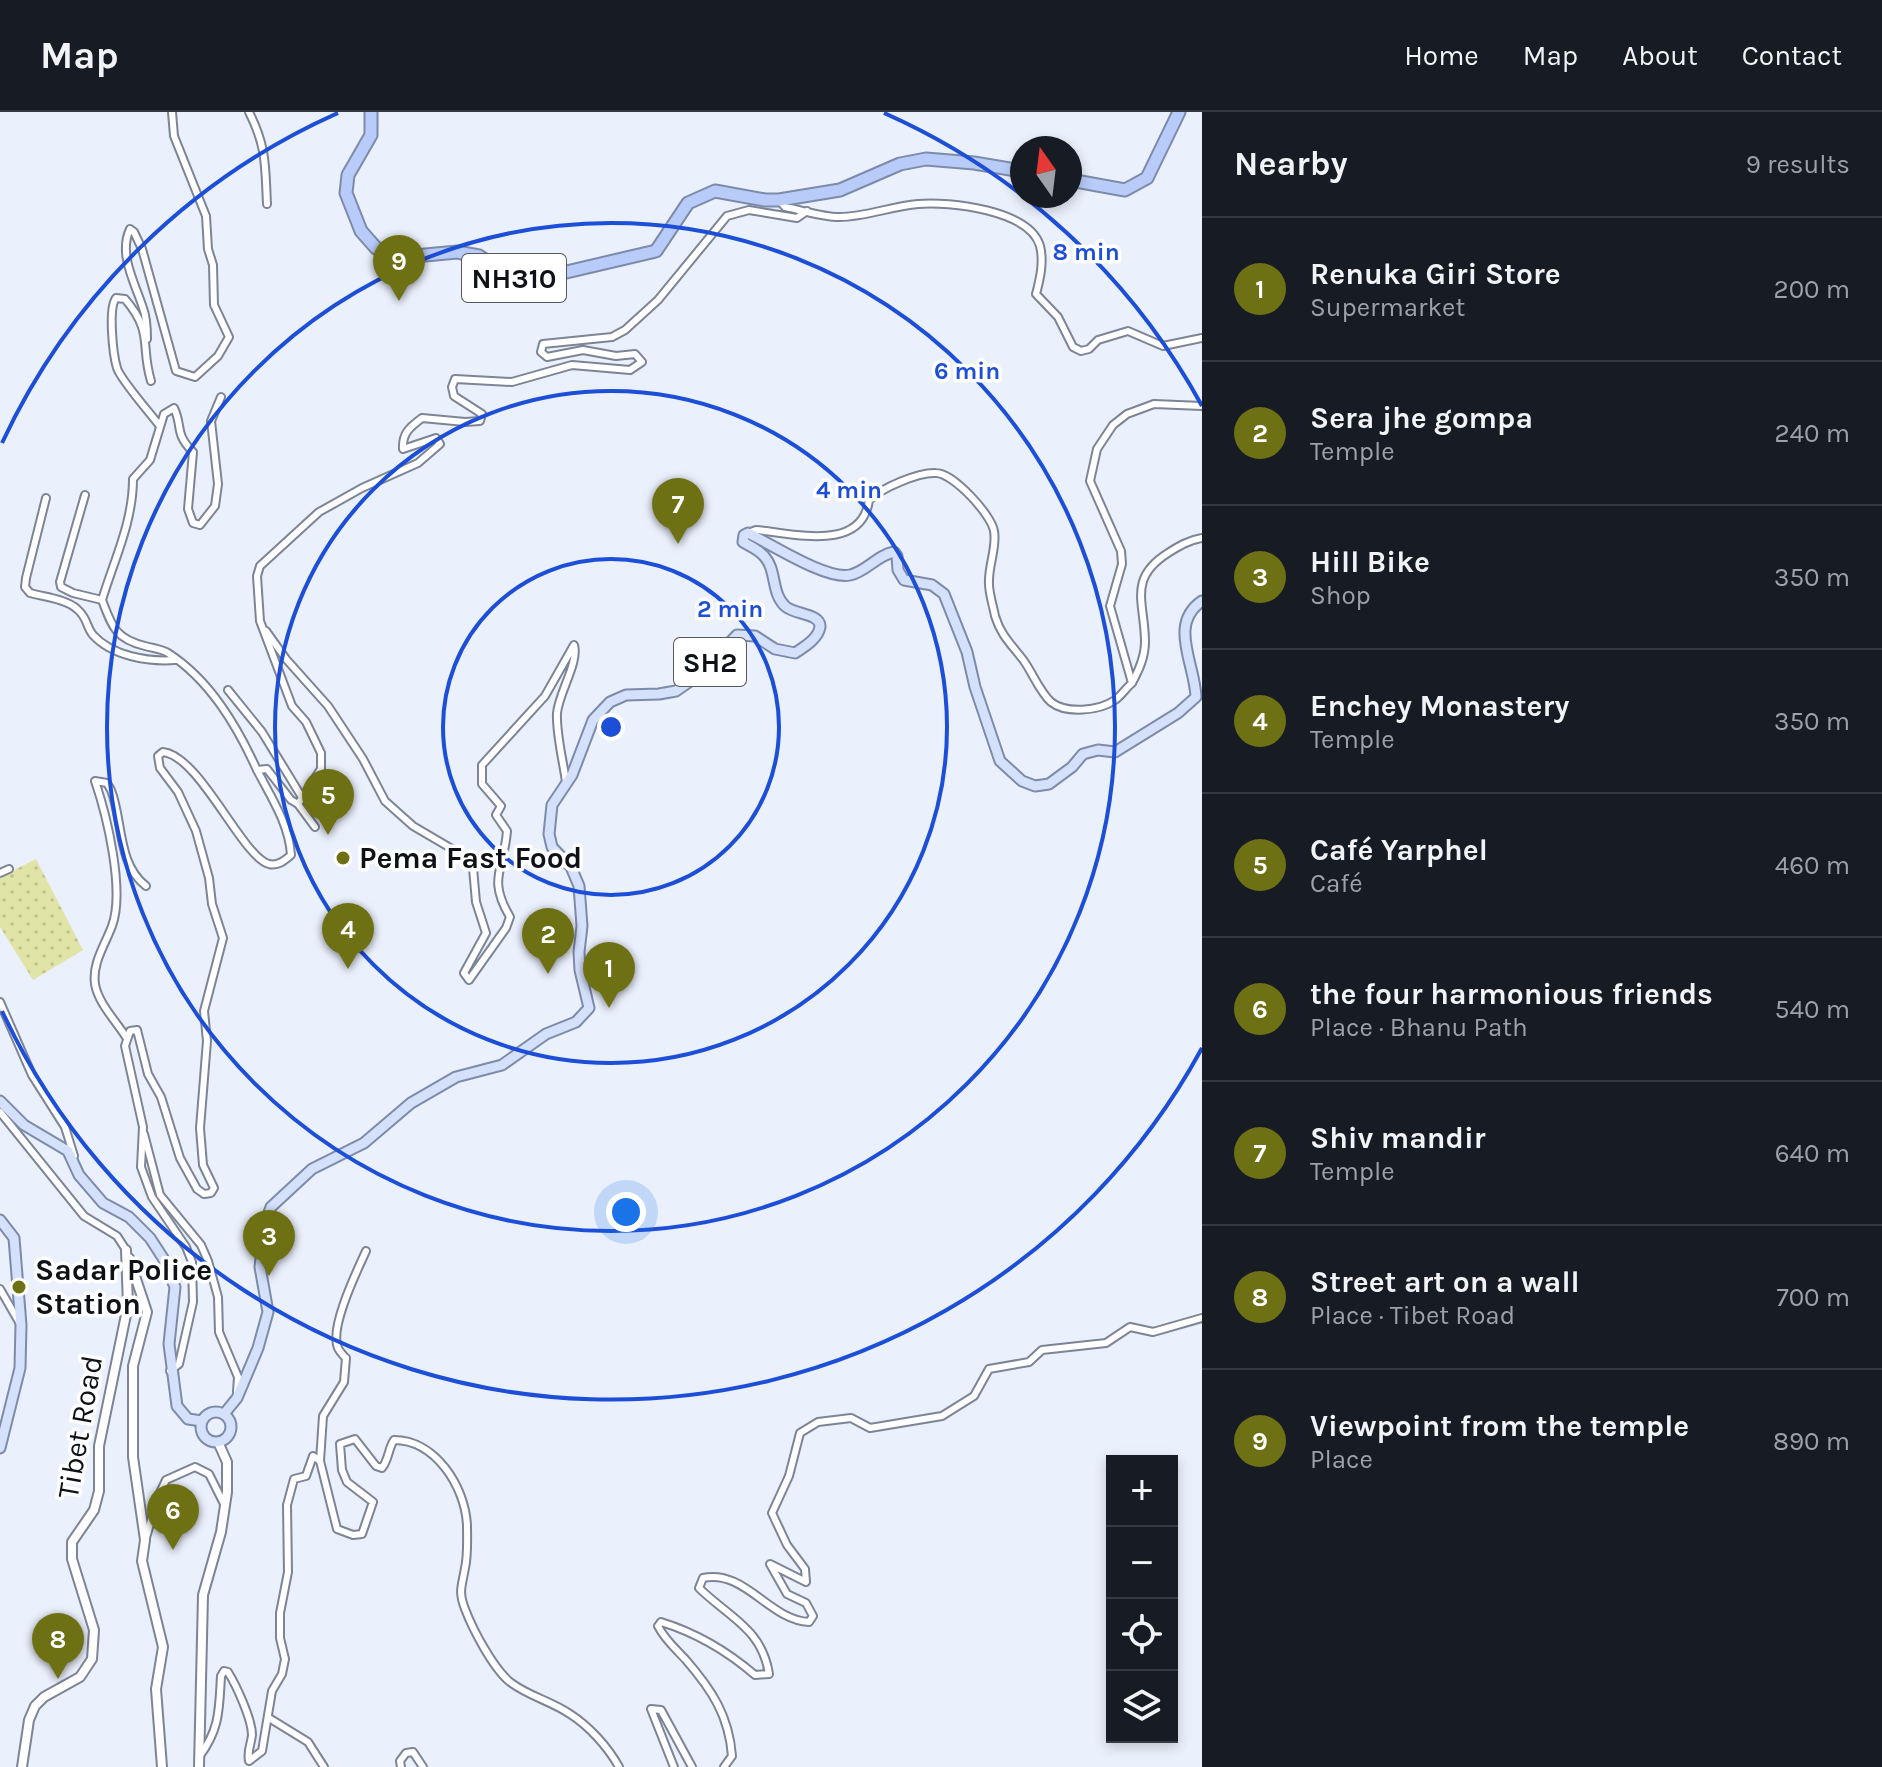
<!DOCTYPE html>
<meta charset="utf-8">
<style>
:root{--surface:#171b24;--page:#20242c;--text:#f1f3f6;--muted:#9ea1a6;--line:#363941;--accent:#6e7014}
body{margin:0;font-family:Karla,sans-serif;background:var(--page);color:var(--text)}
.controls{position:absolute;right:24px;bottom:24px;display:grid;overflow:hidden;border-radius:0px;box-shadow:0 4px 12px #0003}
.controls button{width:72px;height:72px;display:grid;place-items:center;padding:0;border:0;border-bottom:2px solid var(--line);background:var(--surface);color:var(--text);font:40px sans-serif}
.compass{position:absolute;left:1010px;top:24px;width:72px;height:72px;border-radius:50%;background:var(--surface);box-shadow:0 4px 12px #0003;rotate:346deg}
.you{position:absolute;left:626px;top:1100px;width:28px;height:28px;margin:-20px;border:6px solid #fff;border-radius:50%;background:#1a73e8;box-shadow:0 0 0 12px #1a73e833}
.badge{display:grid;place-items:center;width:52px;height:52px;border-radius:50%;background:var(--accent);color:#fff;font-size:26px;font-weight:700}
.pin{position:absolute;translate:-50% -66px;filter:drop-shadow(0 2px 4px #0008)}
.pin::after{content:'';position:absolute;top:42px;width:28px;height:24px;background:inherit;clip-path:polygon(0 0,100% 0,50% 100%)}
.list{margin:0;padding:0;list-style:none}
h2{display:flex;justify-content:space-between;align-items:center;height:104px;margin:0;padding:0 32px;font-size:34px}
h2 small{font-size:26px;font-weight:400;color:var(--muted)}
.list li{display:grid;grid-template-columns:52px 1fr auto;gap:24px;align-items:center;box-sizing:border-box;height:144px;padding:0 32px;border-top:2px solid var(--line)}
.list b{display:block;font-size:30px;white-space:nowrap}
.list p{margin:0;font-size:26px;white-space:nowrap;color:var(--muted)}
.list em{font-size:26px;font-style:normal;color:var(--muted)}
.icon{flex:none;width:44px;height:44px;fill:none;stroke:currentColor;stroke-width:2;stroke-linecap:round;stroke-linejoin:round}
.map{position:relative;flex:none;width:1202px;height:1655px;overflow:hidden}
header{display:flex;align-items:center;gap:48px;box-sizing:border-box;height:112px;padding:0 40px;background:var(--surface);border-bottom:2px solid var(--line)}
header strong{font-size:38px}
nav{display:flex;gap:44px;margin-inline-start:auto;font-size:28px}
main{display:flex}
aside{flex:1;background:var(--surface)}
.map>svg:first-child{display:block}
.park{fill:url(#park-dots)}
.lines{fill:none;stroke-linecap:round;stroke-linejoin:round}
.street-casing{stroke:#7c8496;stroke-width:10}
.secondary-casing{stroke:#7c8496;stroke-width:12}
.primary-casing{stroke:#7d8baa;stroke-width:13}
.highway-casing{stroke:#7d8baa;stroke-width:15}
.street{stroke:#fff;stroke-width:6}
.secondary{stroke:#fff;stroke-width:8}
.primary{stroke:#d5e0fb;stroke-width:9}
.highway{stroke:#b9ccf9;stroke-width:11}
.ring{fill:none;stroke:#1d4ed8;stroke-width:4}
.poi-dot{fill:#6e7014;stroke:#fff;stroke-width:3}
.labels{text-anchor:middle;stroke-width:7;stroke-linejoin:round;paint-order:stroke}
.shield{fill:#fff;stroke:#56585d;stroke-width:2}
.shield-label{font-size:28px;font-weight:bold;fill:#0e1117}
.poi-label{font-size:30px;font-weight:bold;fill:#0e1117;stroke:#fff;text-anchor:start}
.street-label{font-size:30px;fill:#0e1117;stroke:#fff}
.centre{fill:#1d4ed8;stroke:#fff;stroke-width:4}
.ring-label{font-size:24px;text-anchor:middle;font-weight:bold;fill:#1d4ed8;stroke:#fff;stroke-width:7;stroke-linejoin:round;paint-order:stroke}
</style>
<header>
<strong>Map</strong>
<nav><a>Home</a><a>Map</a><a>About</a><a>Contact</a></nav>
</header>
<main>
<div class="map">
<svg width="1202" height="1655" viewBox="0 0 1202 1655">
<defs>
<pattern id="park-dots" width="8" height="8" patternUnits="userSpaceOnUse" patternTransform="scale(2)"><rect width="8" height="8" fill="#e1e4a7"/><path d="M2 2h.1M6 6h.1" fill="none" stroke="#c0c38f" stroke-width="1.8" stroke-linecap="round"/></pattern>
</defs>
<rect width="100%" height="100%" fill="#eaf0fc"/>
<polygon class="park" points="36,747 83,838 33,868 0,815 0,765"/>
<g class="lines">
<defs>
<g id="street">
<path d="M249,0C267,36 265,54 267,92"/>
<path d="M780,89L785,95C802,98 822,105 839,105C866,105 892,94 918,92C949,89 1030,98 1040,134C1044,150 1040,167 1036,182L1058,205L1073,235L1081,239L1089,237L1098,228L1128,219L1163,234L1202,226"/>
<path d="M147,227C147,217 147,206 143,196C135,171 118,142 130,117L134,120L142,137L176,259L195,265L218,244L229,225L214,193L213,153L208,137L206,104L174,24L172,0"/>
<path d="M151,269C140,233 154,221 125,187L116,186C108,196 113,243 117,256C120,267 150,301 159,313"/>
<path d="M221,285L211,309L218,372L215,394L200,413L193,411L188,397L193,340C174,321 183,315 174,296L164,302L150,348L133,367C133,410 114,448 102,488C112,514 115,527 145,534C152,536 162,537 168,541C210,568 237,614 257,658"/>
<polyline points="85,383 60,470 61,475 73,481 102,488"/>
<path d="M46,386L26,466L25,475L30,481C44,485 66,487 77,497C88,506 86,515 93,523C112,544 148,550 175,548"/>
<path d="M748,421L756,418C793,421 862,441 869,388C882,376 918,360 936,361C953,361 991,402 994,419C997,434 989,452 989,468C988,479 993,493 995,504C1001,524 1012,533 1024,549C1033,562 1040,580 1051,590C1066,602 1099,599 1115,588C1121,584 1126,576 1132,571L1110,494L1122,452L1121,439L1090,369L1097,337L1113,313L1127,302L1154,292L1202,294"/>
<path d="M266,519L286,547L328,594L363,647L385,689L413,714L459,741L473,756L476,790L486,821L464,861L469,868L506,816L510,805C487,766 504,758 507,719L496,703L501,694L482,672V653L545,584L574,533C579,551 559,580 557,601C556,622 563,648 566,670"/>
<path d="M1132,571C1139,558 1145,545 1145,530C1145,491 1127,467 1168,441C1179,434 1189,428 1202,426"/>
<polyline points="228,578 262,620 303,687"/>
<polyline points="298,692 315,715"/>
<polyline points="0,761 9,757"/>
<polyline points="0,890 32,963 65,1015 74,1044"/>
<path d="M126,925C116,909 98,891 95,872C92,851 105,833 112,814C125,779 107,704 95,669L107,671L111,678C123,708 117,752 146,774"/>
<polyline points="0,1000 84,1104 117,1124 126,1138"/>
<polyline points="144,1022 160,1083 201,1133 208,1149 218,1185 219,1220 238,1265 237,1280"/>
<polyline points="0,1177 19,1210"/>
<path d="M170,1259L179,1252L193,1190L192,1150L186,1135L152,1085L141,1055L143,1015L125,934L130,919L137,918L148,962L161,985L180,1046L197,1077L204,1082L211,1081L214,1076L203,1053L200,1016L207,929L204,899L223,826L212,792L209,766L196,719L178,680L160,656L158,644L163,640C200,644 242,745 269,752C278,754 284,749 291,743C289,712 271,685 257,658L267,657L291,688L298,692L321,657V641L306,610L292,594L260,509L257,464L260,454L319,400L362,376L418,351L440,332L436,326L403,337C402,321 410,315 422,306L465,310L480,309L482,302L454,284L452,275L455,267L512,270L572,253L630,258L642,250L635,242L616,244L583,238L547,245L541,240L543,232L612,225L625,218L658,188L727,104L749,98L797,106L807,99"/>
<path d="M320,1349L323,1304L344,1270L346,1246C345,1246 338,1237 338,1236C329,1216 357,1159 366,1139"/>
<polyline points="146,1426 157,1387 166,1368 195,1355 209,1362 225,1394"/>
<polyline points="269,1606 308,1630 324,1655"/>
<path d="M199,1645C220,1617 219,1598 221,1564L224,1559L228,1560C236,1573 252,1607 252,1623C251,1633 247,1638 249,1649L262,1639L272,1579L282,1562L285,1547L280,1526V1501L288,1460L287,1393L294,1367L306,1364L313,1344L320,1349L337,1417L353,1423L362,1422L373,1390L347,1370L342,1358L340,1332L355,1327L376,1354L382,1356C389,1347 388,1337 394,1328C435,1328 465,1374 467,1413C467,1426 468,1443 465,1456C462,1474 458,1479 465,1497C473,1518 493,1556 510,1570C528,1584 551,1589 570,1602C589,1614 608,1635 619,1655"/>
<polyline points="401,1655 400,1649 406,1641 413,1640 423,1655"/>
<polyline points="674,1655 651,1597 661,1598 692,1655"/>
<path d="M724,1655L732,1644C729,1604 712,1578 686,1548C676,1537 665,1528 658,1514L661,1510C697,1521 727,1539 755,1563L769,1562C762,1517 730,1506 699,1476L703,1466C745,1457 769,1508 809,1510L813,1504L806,1491L787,1482L770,1452L806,1470L805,1457L787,1433L772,1401L789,1364L800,1321L818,1310L851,1306L870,1316L942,1304L974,1284L989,1257L1029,1250L1042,1238L1106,1231L1130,1215L1153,1220L1202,1206"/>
</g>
<g id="secondary">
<polyline points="129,1146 147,1200 133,1254 133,1345 145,1428 142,1449 163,1535 156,1577 162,1655"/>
<polyline points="22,1655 29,1608 35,1594 44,1585 80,1565 92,1547 94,1518 72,1447 72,1430 94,1398 99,1379 99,1334 128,1193 126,1138"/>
<polyline points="199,1655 203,1483 221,1420 227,1380 227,1350 218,1330"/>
</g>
<g id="primary">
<polyline points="0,989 24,1013 68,1039 79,1063 103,1091 129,1105 150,1126 163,1146 175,1175 169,1232 177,1294 188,1307 202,1309"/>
<polyline points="0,1108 14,1126 21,1213 20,1256 0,1336"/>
<circle cx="216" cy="1315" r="15"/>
<path d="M224,1302L237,1286L258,1236L268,1200L260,1155L265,1112L271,1095L312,1057L364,1031L411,991L456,965L502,953L546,922L576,910L589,896L580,858L579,840L582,814L579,774L571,755L552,735L549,722L552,693L572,663L593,608L610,590L626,583L659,582L676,579L699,563L737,523L755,524L775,537L795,541C804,535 818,527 820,515C821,501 794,503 785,494C771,481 777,458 764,444C759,438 750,434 743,430L744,423L748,421C771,432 826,468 850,463C866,460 877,443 894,440L897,444L898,458L904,468L932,473L944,482L967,540L975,575L1000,649L1022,669L1035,674L1049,672L1072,655L1083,642L1098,638L1115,640L1178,601L1196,585C1195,552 1168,512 1202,489"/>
</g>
<g id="highway">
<polyline points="371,0 371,23 348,63 346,81 361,119 376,136 387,142 415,144 457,140 479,144 516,168 541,166 656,139 688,91 715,79 765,88 779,88 840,78 900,52 926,47 974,51 1022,59"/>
<polyline points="1070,68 1125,78 1147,66 1179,0"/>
</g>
</defs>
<use href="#street" class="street-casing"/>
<use href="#secondary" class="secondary-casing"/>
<use href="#primary" class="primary-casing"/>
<use href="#highway" class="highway-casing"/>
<use href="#street" class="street"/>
<use href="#secondary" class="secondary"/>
<use href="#primary" class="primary"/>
<use href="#highway" class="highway"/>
</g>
<g class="ring">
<circle cx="611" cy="615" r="168"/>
<circle cx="611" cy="615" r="336"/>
<circle cx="611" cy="615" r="504"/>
<path d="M1202 936A672 672 0 0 1 2 899M2 331A672 672 0 0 1 338 1M884 1A672 672 0 0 1 1202 294"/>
</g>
<g class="poi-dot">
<circle cx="343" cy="746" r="8"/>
<circle cx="19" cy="1175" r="8"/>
</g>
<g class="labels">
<g class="shield">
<rect x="462" y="142" width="104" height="48" rx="6"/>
<rect x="674" y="526" width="72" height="48" rx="6"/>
</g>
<g class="shield-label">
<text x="514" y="176">NH310</text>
<text x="710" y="560">SH2</text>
</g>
<g class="poi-label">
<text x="359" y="756">Pema Fast Food</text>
<text x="35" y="1168">Sadar Police<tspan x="35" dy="34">Station</tspan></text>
</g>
<g class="street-label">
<text transform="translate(80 1315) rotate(-80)" y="10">Tibet Road</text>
</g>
</g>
<circle cx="611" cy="615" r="12" class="centre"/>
<g class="ring-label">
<text x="1086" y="148">8 min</text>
<text x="967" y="267">6 min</text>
<text x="849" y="386">4 min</text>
<text x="730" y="505">2 min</text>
</g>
</svg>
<div class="controls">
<button>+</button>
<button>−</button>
<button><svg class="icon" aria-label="locate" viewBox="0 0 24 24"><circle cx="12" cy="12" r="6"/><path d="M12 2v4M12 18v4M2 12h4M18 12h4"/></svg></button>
<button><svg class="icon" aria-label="layers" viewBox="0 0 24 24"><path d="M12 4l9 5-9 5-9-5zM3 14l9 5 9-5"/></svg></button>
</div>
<svg class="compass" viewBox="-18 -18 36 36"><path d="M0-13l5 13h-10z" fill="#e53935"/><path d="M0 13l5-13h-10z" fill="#9ea1a6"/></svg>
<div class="you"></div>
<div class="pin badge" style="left:609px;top:896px">1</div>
<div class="pin badge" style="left:548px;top:862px">2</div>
<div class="pin badge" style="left:269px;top:1164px">3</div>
<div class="pin badge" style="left:348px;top:857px">4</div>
<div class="pin badge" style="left:328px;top:723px">5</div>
<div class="pin badge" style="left:173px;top:1438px">6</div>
<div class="pin badge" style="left:678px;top:432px">7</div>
<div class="pin badge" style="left:58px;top:1567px">8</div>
<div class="pin badge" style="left:399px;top:189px">9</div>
</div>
<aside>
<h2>Nearby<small>9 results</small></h2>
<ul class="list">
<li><span class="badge">1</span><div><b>Renuka Giri Store</b><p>Supermarket</p></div><em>200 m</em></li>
<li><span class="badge">2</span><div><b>Sera jhe gompa</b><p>Temple</p></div><em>240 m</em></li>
<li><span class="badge">3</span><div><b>Hill Bike</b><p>Shop</p></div><em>350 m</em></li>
<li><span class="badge">4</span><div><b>Enchey Monastery</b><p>Temple</p></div><em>350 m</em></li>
<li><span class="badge">5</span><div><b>Café Yarphel</b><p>Café</p></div><em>460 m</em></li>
<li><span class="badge">6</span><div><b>the four harmonious friends</b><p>Place · Bhanu Path</p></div><em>540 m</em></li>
<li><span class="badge">7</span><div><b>Shiv mandir</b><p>Temple</p></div><em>640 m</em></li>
<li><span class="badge">8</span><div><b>Street art on a wall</b><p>Place · Tibet Road</p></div><em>700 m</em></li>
<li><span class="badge">9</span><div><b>Viewpoint from the temple</b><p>Place</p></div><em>890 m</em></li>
</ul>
</aside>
</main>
